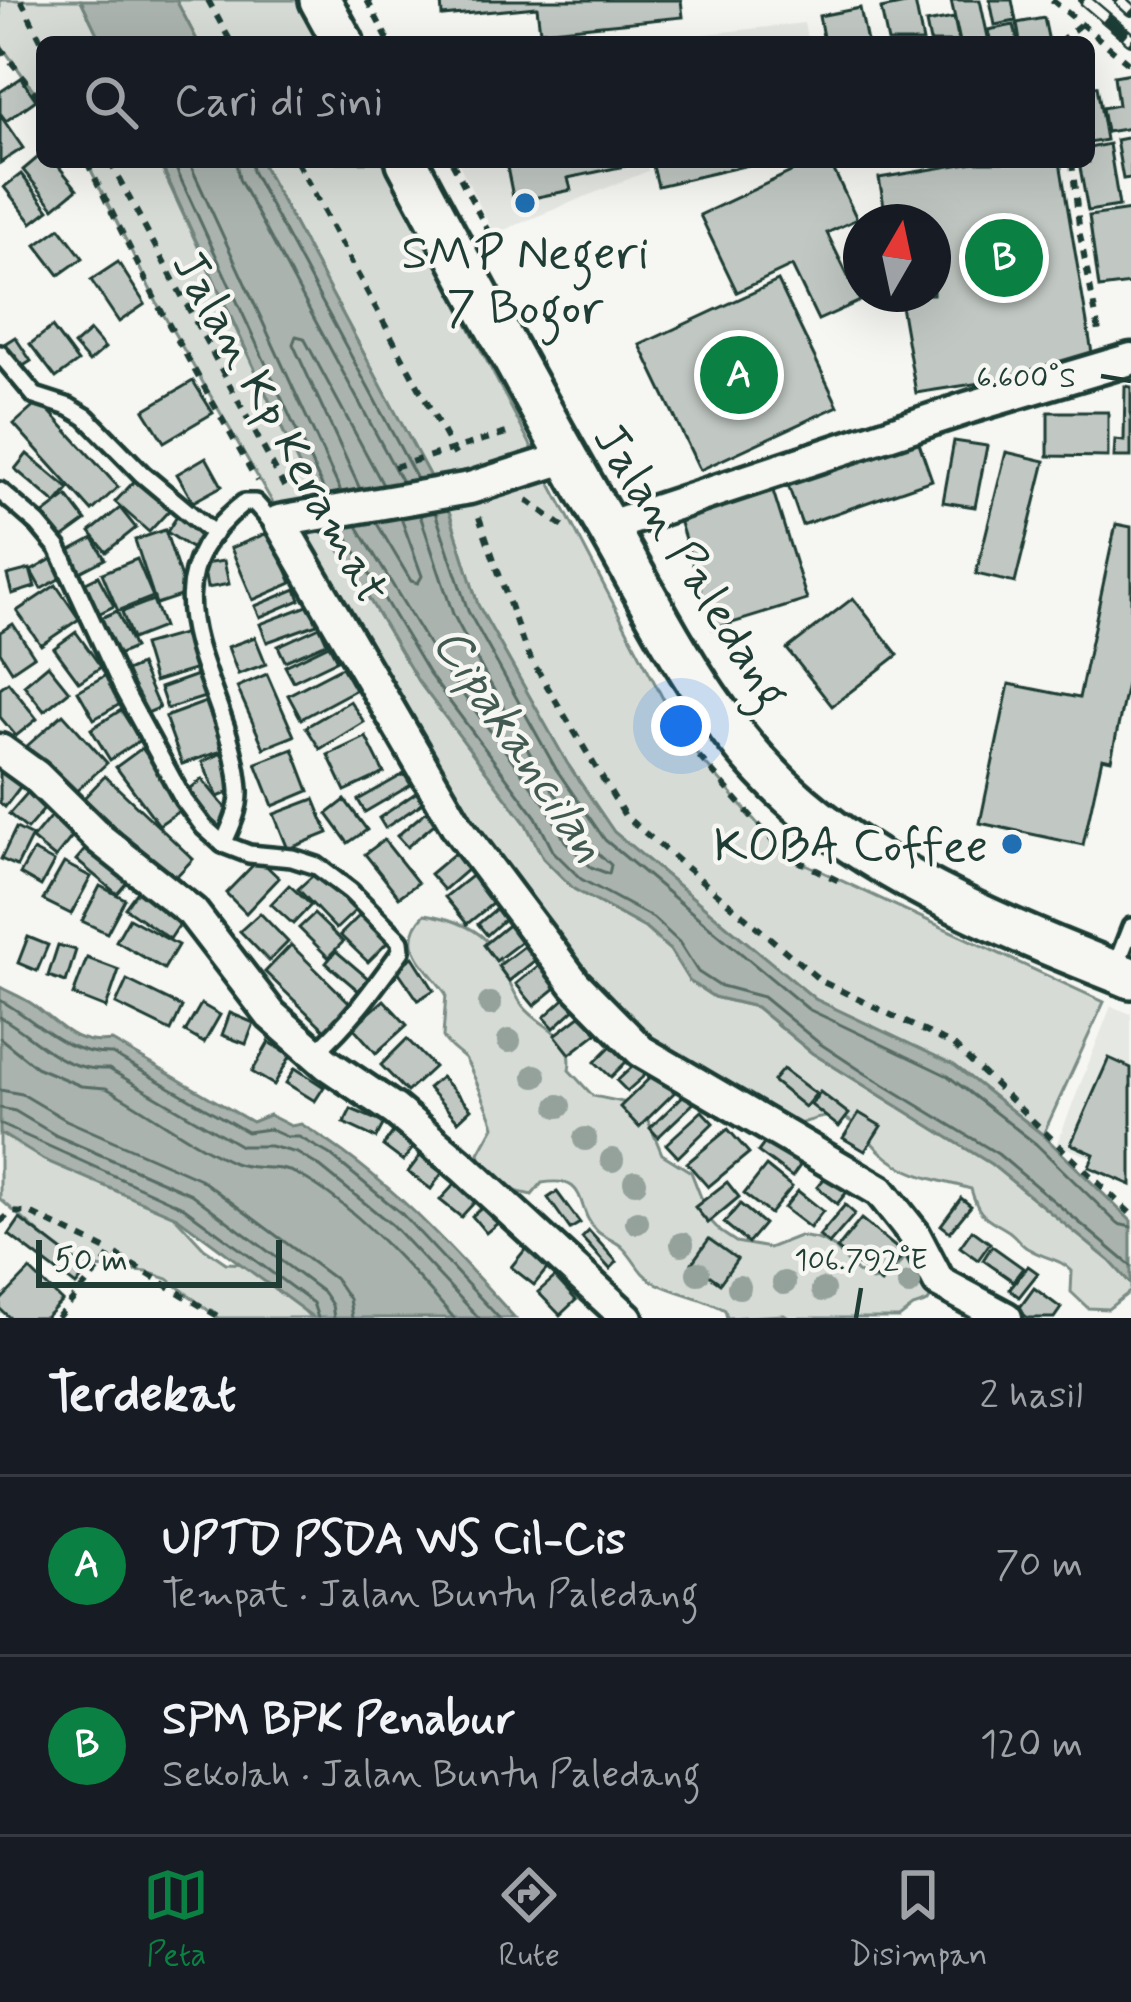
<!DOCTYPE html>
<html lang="id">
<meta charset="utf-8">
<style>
:root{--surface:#171b24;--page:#20242c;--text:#f1f3f6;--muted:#9ea1a6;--line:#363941;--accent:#0b8043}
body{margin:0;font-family:Mynerve,sans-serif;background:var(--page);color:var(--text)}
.compass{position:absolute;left:843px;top:204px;width:108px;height:108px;border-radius:50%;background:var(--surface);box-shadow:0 12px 48px #0002;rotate:9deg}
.scale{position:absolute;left:36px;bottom:30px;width:246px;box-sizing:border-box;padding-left:12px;border:6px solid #1f3d34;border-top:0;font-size:33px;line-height:42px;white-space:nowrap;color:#1f3d34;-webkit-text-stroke:9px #f6f6f2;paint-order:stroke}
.you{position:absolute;left:681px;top:726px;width:42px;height:42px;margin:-30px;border:9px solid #fff;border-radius:50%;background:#1a73e8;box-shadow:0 0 0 18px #1a73e833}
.badge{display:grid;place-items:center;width:78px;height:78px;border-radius:50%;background:var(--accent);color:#fff;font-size:39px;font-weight:700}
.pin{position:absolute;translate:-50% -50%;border:6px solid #fff;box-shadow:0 3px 12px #0006}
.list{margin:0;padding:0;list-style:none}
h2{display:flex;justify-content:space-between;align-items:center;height:156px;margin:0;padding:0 48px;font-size:51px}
h2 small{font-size:39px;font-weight:400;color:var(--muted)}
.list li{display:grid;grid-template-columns:78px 1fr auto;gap:36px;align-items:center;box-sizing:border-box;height:180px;padding:0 48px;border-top:3px solid var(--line)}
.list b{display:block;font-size:45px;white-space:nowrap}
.list p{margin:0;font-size:39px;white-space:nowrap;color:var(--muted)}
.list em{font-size:39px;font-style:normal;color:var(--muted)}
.icon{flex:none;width:66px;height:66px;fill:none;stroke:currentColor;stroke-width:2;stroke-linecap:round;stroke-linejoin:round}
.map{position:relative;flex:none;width:1131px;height:1318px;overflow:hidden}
.search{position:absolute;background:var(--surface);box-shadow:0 12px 48px #0002;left:36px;right:36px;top:36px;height:132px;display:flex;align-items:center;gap:30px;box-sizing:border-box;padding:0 42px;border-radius:18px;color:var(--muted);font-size:45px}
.sheet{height:516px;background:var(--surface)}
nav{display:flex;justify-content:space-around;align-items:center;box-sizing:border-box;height:168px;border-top:3px solid var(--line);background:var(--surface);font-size:33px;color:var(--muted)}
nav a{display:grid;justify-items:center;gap:6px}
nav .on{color:var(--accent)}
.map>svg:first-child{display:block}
.built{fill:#e6e8e4}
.green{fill:#d6dbd6;stroke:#7a8c85;stroke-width:3}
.water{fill:#aab3ae;stroke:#72847d;stroke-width:3}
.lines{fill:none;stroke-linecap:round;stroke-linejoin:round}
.shore{stroke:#576c65;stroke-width:3}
.building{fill:#c1c8c3;stroke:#1f3d34;stroke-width:3}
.service-casing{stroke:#1f3d34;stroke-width:24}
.minor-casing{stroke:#1f3d34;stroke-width:39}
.tertiary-casing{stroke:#1f3d34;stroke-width:48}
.path{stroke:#1f3d34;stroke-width:6;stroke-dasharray:9 9;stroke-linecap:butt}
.service{stroke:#f6f6f2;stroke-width:15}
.minor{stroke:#f6f6f2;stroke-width:30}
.tertiary{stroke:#f6f6f2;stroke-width:39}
.rail-casing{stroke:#1f3d34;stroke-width:14}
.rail{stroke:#f6f6f2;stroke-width:9;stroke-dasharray:27;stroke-linecap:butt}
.tree{fill:#94a29b}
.ticks{fill:none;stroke:#1f3d34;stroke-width:4.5}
.poi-dot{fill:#1f6fb2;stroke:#f6f6f2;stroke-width:4.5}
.labels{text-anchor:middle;stroke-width:9;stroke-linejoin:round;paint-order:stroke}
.poi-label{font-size:48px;fill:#1f3d34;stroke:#f6f6f2}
.street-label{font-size:48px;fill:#1f3d34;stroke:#f6f6f2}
.water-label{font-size:51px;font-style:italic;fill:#425a52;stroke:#f6f6f2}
.ticks-label{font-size:30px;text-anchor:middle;fill:#1f3d34;stroke:#f6f6f2;stroke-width:9;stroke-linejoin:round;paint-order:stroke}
</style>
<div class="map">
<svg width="1131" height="1318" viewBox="0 0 1131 1318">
<rect width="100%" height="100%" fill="#f6f6f2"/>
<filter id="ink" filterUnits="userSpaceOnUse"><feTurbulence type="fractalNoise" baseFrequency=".00833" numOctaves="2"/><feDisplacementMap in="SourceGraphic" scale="24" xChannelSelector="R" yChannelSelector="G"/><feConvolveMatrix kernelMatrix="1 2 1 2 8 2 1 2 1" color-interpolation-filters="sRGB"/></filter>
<g filter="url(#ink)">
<g class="built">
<polygon points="804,23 808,42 635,42"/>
<polygon points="458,162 646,162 648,171 494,234"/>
<polygon points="1111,1006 1131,1014 1131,1173 1057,1144"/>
</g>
<g class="green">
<polygon points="0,0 81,0 101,42 42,42 42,102 0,44"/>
<polygon points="176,0 301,0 322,42 198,42"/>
<path d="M87,162H159L331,535L418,681L526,824L543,858L574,889L645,928L670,950L690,981L714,997L756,1007L812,1053L991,1164L1110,1261L1131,1284V1291L1108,1309L1088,1308L1071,1292L1072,1271C1061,1259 1043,1258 1029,1249C1020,1245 1016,1235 1007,1230C984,1216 979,1217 971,1189C947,1182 919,1178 898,1165C852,1137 864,1098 794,1126L641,1051L578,987L349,634L159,307Z"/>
<polygon points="261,162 383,162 684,739 784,854 1104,1002 1043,1135 954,1065 815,999 614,832 567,763 478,605 450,514"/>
<path d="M425,914C445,917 471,925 486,940C504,957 507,986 523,1006C542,1030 576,1033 569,1070L593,1096L642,1106L662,1154L691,1172L710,1220L721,1232L736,1242L769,1248L799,1236L817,1239L833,1246L857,1272L872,1281L887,1278L910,1252L936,1288L928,1302L913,1307L899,1318H789L784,1315L727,1318L725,1310C701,1296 676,1294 654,1282C638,1273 635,1259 622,1247C616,1241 605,1238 598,1232C573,1210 592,1175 542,1183L532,1195C505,1190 484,1182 479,1153L494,1126C492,1118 469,1063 465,1059C456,1050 449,1048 443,1037L446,994C427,966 395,946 425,914Z"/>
<polygon points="0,1110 153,1193 204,1248 226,1263 249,1264 272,1276 311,1318 218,1318 168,1279 147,1272 83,1267 62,1253 0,1199"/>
</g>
<g class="water">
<polygon points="81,0 176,0 198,42 101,42"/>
<polygon points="160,162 261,162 450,514 478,605 567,763 614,832 815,999 954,1065 1043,1135 1131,1221 1131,1284 1110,1261 991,1164 812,1053 756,1007 714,997 689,981 670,950 645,928 574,889 543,858 526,824 418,681 331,535"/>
<path d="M0,987C11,993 25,998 35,1006C61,1026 75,1046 112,1041L252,1122L269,1115L291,1126L301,1124C386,1175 449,1245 515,1318H314L177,1217L44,1160L0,1133Z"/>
</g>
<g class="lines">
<g class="shore">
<polyline points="173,162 326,495"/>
<polyline points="189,162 341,492"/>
<polyline points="236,162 239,179 402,482"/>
<polyline points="251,162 252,171 417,479"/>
<polyline points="360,489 293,344 296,336 304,338 383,485"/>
<polyline points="435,512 468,611 556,769 605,840 808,1009 948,1076 1036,1144 1118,1224 1131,1227"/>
<polyline points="376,522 411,581 418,583 422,576 401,518"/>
<polyline points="357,526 441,665 548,808 565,841 591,867 609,874 611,865 593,848 544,778 483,671 453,614 420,515"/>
<polyline points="342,528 429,674 536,817 553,851 581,879 653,918 679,942 698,972 718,985 763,997 819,1043 863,1072 998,1154 1131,1266"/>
<path d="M0,1000C39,1022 64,1055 112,1054L247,1132L269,1129L287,1137H299L329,1154L402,1214L499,1318"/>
<path d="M0,1017C40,1039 57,1071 109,1069L241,1146H270L297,1153L319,1166L392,1225L479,1318"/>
<path d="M0,1038L36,1067L81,1086L106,1088C149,1111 190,1144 234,1163C255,1171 277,1164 297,1174C352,1202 414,1272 454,1318"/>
<polyline points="0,1090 22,1094 66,1120 200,1179 336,1280 349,1299 352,1318"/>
<polyline points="0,1108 15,1111 57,1136 191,1194 324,1293 332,1305 334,1318"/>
<polyline points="0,1124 183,1207 313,1303 318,1318"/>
</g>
</g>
<g class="building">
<polygon points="441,0 681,0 683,17 540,31 537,7 442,16"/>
<polygon points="951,0 980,0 989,42 960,42"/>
<polygon points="990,0 1012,0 1016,21 995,25"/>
<polygon points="915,2 923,42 888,42 881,9"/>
<polygon points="860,8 867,42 824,42 819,16"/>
<polygon points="954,18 959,42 930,42 926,23"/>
<polygon points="1044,18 1049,42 1020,42 1017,23"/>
<polygon points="1014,25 1018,42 991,42 988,30"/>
<polygon points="1131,73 1131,128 1106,132 1102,108 1118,105 1114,76"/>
<polygon points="21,78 36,100 6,121 0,113 0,92"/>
<polygon points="1097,86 1106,140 1089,143 1089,87"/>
<polygon points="0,115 23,148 0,163"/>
<polygon points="1131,137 1131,178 1123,179 1116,140"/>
<polygon points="1109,144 1119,206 1088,211 1079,162 1089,162 1089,148"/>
<polygon points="42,154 42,162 55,162 77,189 54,208 23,170"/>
<polygon points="506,162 639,162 639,163 568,178 571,190 514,202"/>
<polygon points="652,162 757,162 757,163 658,186"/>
<polygon points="812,162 830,162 857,219 827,233 860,301 818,320 792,266 737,292 700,215"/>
<polygon points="974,162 1060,162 1094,365 916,393 899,294 933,294 933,222 887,222 879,178"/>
<polygon points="21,174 49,210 32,223 4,187"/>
<polygon points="1131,210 1131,284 1099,288 1089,216"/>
<polygon points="60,228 83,258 59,275 36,245"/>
<polygon points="118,262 145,304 119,322 91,280"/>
<polygon points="778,281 838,406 700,470 640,345"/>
<polygon points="52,327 78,362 56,378 30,344"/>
<polygon points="90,331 105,348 89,362 74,345"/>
<polygon points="15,337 31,361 17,370 1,346"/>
<polygon points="193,381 213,413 164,442 144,410"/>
<polygon points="1125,386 1131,387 1131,457 1114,457 1115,440 1124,441"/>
<polygon points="40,401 118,487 92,511 14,424"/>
<polygon points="1048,412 1108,412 1108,457 1048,456"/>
<polygon points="918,440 932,480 802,525 788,485"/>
<polygon points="954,441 987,446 975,507 943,502"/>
<polygon points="1006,452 1045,461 1015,583 976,574"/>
<polygon points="27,454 69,489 56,504 15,469"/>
<polygon points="206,457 222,486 193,502 177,474"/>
<polygon points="140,475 174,505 149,532 115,502"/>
<polygon points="773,491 807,600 713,629 679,520"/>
<polygon points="67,496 86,521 57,542 38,518"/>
<polygon points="120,508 136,528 106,552 90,532"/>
<polygon points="178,515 207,533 195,551 167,532"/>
<polygon points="1116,524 1131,527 1131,665 1111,760 1102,758 1083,845 980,823 1009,684 1079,698"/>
<polygon points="165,530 186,594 156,604 135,540"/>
<polygon points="270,532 292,583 253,600 231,548"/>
<polygon points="93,538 105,559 76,574 65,553"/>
<polygon points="57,556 68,574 41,589 31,571"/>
<polygon points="137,559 153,597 118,611 102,573"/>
<polygon points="224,561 229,584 207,588 203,564"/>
<polygon points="30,569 35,587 12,594 7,575"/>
<polygon points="98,576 114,606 96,615 80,585"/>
<polygon points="56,585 79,619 41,645 17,611"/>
<polygon points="296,589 300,600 260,617 255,606"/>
<polygon points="853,598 898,655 832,706 787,649"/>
<polygon points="153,600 163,627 132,639 122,612"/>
<polygon points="310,605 317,624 267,642 260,624"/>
<polygon points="117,611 134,648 113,657 96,620"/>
<polygon points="13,624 34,656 12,671 0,652 0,632"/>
<polygon points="320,627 327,643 285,661 278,646"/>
<polygon points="76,632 101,667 79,682 54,648"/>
<polygon points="189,632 200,668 154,682 143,645"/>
<polygon points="255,637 266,664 238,674 228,647"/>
<polygon points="329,645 337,660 293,681 285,666"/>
<polygon points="48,665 69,691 44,711 24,685"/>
<polygon points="140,665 159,708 145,714 126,671"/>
<polygon points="342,667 355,690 301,719 288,695"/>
<polygon points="267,674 294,736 264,748 237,687"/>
<polygon points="106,675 122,703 94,719 78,691"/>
<polygon points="197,675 205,697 167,709 160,688"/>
<polygon points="8,682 37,719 16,736 0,717 0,688"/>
<polygon points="211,700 228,749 182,764 165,717"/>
<polygon points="350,701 364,722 320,749 306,727"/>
<polygon points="121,710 140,740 110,760 91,729"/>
<polygon points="63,714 107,763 72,795 27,746"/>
<polygon points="366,737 384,773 345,791 328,755"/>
<polygon points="142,748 185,807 159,825 116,767"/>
<polygon points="293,749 309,791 273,806 256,763"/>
<polygon points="222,753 237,789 218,797 202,762"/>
<polygon points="0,760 26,779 5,807 0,803"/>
<polygon points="404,774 411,785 365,812 358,800"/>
<polygon points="105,776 193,859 172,881 84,798"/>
<polygon points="202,779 233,817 216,830 186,792"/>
<polygon points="36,783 54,798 27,829 9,814"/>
<polygon points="417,792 424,802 385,828 379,818"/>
<polygon points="314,799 328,833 288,849 274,814"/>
<polygon points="345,800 367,830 348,843 327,814"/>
<polygon points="436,803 445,815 407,847 397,836"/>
<polygon points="60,805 82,824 55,858 32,839"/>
<polygon points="16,828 32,836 17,866 1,859"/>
<polygon points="94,839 135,873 117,894 76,860"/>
<polygon points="384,840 418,883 399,897 365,854"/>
<polygon points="461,848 475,863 444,890 430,874"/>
<polygon points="33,851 54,862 41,886 20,874"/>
<polygon points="259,859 279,878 246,913 226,893"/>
<polygon points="64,863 91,877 71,914 43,900"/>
<polygon points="320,869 357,909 336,929 298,889"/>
<polygon points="475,873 497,900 467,924 445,897"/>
<polygon points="144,882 188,912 170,939 125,908"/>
<polygon points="289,885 311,905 293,924 271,904"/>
<polygon points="100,886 125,899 107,933 82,921"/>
<polygon points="498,907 507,917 487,935 478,924"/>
<polygon points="260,913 288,942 269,961 240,931"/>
<polygon points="314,914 343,942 328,957 299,928"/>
<polygon points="360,915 388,942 368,962 340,935"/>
<polygon points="129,918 178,945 164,969 116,941"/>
<polygon points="512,922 525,939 496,961 484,945"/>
<polygon points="28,937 48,945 37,971 18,963"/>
<polygon points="527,944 538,958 509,981 498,966"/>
<polygon points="58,945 76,950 66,982 48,976"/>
<polygon points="291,945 351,1004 326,1031 265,972"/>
<polygon points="336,951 370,980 360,992 326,963"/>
<polygon points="413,957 434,990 418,1000 396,968"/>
<polygon points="87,958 119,970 106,1008 73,995"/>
<polygon points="544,961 562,983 534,1006 516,984"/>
<polygon points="127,980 182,1007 171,1031 116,1004"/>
<polygon points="571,993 581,1003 554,1028 544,1017"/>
<polygon points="384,1000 407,1025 376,1053 353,1027"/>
<polygon points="201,1004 220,1015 204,1043 185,1032"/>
<polygon points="590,1008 605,1027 570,1054 555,1035"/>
<polygon points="230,1013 254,1023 246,1044 222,1035"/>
<polygon points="621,1036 637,1051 611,1077 595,1062"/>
<polygon points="407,1039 434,1067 407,1092 381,1065"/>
<polygon points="269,1042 291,1055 274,1085 252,1072"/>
<polygon points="643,1057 653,1068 627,1091 617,1081"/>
<polygon points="1109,1058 1131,1068 1131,1185 1089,1167 1094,1154 1071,1144"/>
<polygon points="662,1066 681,1086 639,1127 620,1107"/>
<polygon points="295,1068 324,1087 315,1101 286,1083"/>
<polygon points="783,1069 816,1094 805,1107 773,1081"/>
<polygon points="441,1077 471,1109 458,1121 428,1088"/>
<polygon points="689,1090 698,1099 658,1137 650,1128"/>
<polygon points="820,1092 849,1114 839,1127 811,1105"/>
<polygon points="351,1109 384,1123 376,1138 344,1123"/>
<polygon points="702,1111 713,1123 678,1157 666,1144"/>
<polygon points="859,1113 881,1126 865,1151 843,1138"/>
<polygon points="396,1128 416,1144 403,1161 383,1146"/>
<polygon points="728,1129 749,1153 708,1187 687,1163"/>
<polygon points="772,1133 806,1157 792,1177 758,1152"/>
<polygon points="420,1156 442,1173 431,1189 408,1172"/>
<polygon points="766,1166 792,1187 770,1214 744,1194"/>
<polygon points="831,1171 851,1187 837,1204 817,1187"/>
<polygon points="462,1176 482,1194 461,1217 440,1200"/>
<polygon points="727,1182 739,1197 708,1223 695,1207"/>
<polygon points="798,1191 823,1211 810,1228 784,1208"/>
<polygon points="557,1192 580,1223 570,1229 548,1198"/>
<polygon points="961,1198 971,1206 950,1232 941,1225"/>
<polygon points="490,1201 504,1218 486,1233 472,1216"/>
<polygon points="740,1204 764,1224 748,1243 724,1223"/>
<polygon points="845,1205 855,1214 829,1244 819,1236"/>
<polygon points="20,1219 88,1271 76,1286 9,1235"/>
<polygon points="861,1219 904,1254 881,1283 837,1249"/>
<polygon points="972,1230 990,1243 978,1260 960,1247"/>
<polygon points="589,1231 617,1262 610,1269 582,1238"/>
<polygon points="709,1239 737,1259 720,1283 692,1263"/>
<polygon points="532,1241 555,1259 534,1285 511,1267"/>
<polygon points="992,1246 1023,1268 1013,1281 983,1260"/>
<polygon points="1028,1266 1038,1273 1019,1297 1009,1289"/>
<polygon points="30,1270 62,1301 45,1318 10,1318 0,1309 0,1301"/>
<polygon points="555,1277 576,1300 560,1315 538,1292"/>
<polygon points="1034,1288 1061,1308 1054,1318 1028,1318 1018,1310"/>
</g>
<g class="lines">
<defs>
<g id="service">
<polyline points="0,354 35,396 69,407 86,417 142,474 214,534"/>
<path d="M0,491L38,524L58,548L123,689L183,799L204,827L223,844L249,854L292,858L317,866L350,891L400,941L401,951C374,988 351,1021 316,1052"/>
<path d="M223,844C231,827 240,808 239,790C232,684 130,592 244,503H255L271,521H277"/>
<polyline points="1115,968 1131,927"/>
</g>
<g id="minor">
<polyline points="565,458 470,488 279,521 458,828 575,984 641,1051 880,1191 914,1234 939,1282 1006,1318"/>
<polyline points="607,527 970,407 1131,359"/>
<polyline points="0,750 36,776 100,839 192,912 271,1015 327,1064 395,1110 463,1167 627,1318"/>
</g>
<g id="tertiary">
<polyline points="320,0 343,42"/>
<path d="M407,162C473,286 539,409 609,530C665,628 713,730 801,805C892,883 1020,934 1131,978"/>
</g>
</defs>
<use href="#service" class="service-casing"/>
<use href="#minor" class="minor-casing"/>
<use href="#tertiary" class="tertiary-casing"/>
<g class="path">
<polyline points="21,0 42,42"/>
<polyline points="208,0 231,42"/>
<polyline points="367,0 389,42"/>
<polyline points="1052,0 1131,65"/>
<polyline points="1059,42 1082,23"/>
<polyline points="0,47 42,102"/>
<polyline points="87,162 159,307 257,481"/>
<polyline points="110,162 286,490"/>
<polyline points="297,162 458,460"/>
<polyline points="452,162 492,239"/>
<polyline points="1072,162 1080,235 1100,337"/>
<polyline points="394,467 513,431"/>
<polyline points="527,500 565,528"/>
<polyline points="479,517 526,651 625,816 821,981 953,1045 1131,1214"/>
<polyline points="671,711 684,739 784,854 839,881"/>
<polyline points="0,1222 12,1212 30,1213 113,1253"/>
<polyline points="57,1318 113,1253 221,1318"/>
</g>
<use href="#service" class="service"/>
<use href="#minor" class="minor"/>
<use href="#tertiary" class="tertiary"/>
<defs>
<g id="rail">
<polyline points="1085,0 1131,39"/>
<polyline points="1120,0 1131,10"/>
</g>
</defs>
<use href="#rail" class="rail-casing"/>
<use href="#rail" class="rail"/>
</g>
<g class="tree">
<circle cx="490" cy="1004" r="12"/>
<circle cx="509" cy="1041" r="12"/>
<circle cx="535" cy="1076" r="12"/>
<circle cx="559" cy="1106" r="12"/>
<circle cx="585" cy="1139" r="12"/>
<circle cx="612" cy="1160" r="12"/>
<circle cx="635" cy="1182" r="12"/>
<circle cx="637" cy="1222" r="12"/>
<circle cx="682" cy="1244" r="12"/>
<circle cx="698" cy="1273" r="12"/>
<circle cx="784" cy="1283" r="12"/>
<circle cx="909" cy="1284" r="12"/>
<circle cx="739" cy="1287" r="12"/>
<circle cx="823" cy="1290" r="12"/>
</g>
</g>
<path class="ticks" d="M1101,376L1131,381M856,1318L861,1288"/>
<g class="poi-dot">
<circle cx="525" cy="203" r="12"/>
<circle cx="1012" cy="844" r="12"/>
</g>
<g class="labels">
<g class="poi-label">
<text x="525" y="268">SMP Negeri<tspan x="525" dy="55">7 Bogor</tspan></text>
<text x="988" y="861" text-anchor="end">KOBA Coffee</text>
</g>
<g class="street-label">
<text transform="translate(282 426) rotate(61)" y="17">Jalan Kp Keramat</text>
<text transform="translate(693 565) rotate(58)" y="17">Jalan Paledang</text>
</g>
<g class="water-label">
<text transform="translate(522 743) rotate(56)" y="18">Cipakancilan</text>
</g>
</g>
<g class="ticks-label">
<text x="1026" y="387">6.600°S</text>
<text x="861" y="1269">106.792°E</text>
</g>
</svg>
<svg class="compass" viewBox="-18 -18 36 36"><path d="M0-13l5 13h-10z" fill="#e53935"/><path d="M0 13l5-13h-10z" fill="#9ea1a6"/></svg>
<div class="scale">50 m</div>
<div class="you"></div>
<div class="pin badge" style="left:739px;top:375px">A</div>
<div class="pin badge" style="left:1004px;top:258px">B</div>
<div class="search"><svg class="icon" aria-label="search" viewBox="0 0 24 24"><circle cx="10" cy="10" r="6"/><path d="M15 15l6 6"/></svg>Cari di sini</div>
</div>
<section class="sheet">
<h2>Terdekat<small>2 hasil</small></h2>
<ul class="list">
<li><span class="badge">A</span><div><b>UPTD PSDA WS Cil-Cis</b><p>Tempat · Jalan Buntu Paledang</p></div><em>70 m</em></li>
<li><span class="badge">B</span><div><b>SPM BPK Penabur</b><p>Sekolah · Jalan Buntu Paledang</p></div><em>120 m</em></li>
</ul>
</section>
<nav>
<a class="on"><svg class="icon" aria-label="map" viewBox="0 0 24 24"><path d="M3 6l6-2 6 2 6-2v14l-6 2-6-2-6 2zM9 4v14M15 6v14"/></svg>Peta</a>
<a><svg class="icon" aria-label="directions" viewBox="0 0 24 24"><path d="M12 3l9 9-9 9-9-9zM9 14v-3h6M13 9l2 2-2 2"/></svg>Rute</a>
<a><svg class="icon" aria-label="saved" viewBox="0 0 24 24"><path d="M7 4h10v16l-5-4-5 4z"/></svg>Disimpan</a>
</nav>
